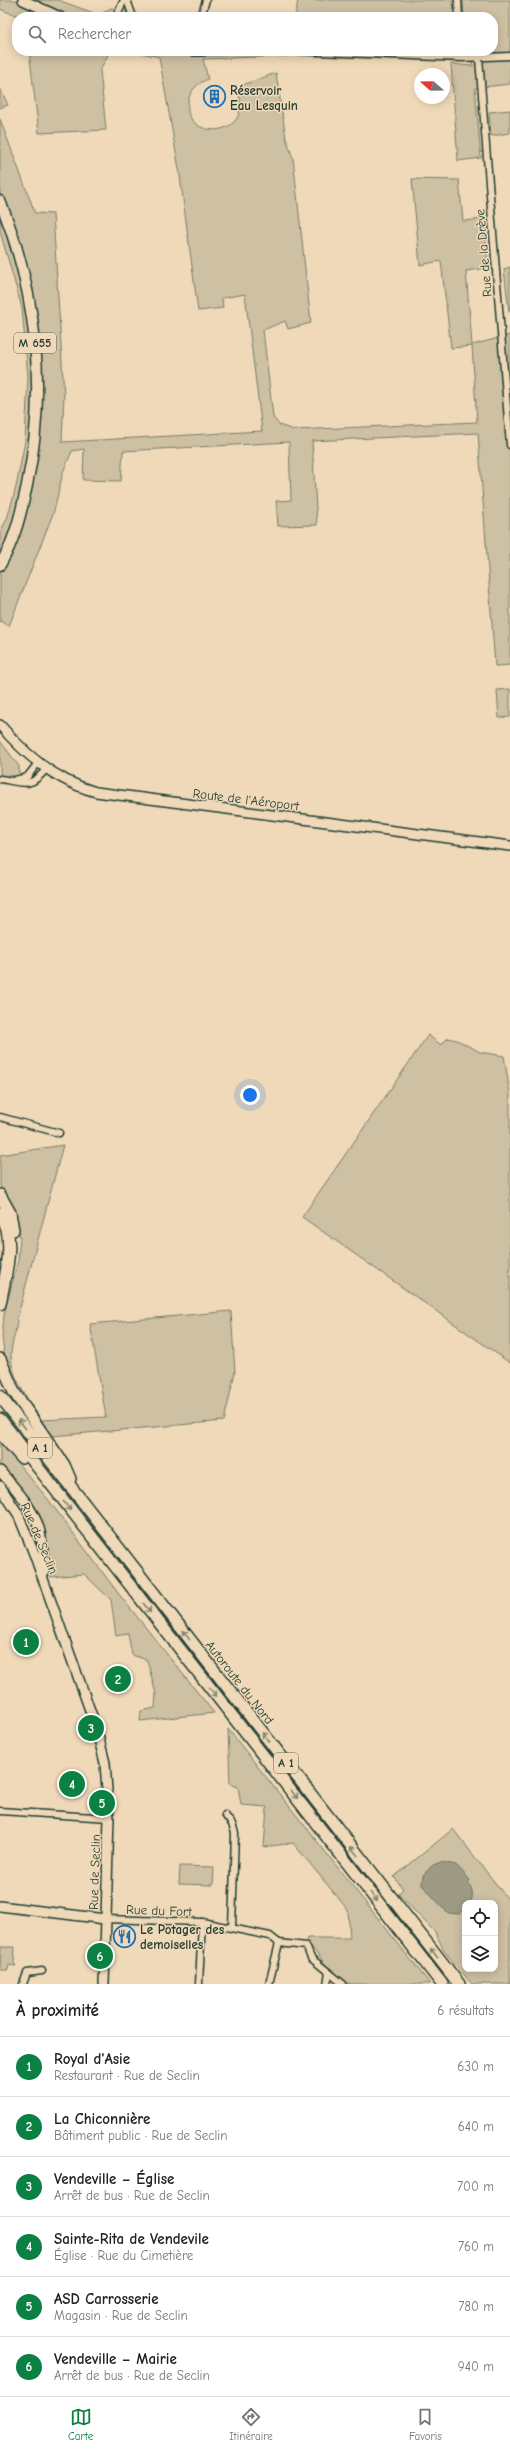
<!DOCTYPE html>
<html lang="fr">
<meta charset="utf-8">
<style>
:root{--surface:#fff;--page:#f2f2f2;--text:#222;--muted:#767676;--line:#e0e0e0;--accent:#0b8043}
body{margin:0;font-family:"Comic Neue",sans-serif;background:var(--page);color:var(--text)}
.controls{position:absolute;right:12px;bottom:12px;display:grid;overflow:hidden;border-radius:8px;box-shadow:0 2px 10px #0003}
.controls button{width:36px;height:36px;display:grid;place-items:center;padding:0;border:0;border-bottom:1px solid var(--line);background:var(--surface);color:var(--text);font:20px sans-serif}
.compass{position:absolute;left:414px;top:68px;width:36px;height:36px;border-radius:50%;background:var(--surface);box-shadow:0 2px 10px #0003;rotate:290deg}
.you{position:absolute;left:250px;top:1095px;width:14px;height:14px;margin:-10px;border:3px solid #fff;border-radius:50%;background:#1a73e8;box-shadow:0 0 0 6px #1a73e833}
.badge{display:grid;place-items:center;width:26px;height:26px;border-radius:50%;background:var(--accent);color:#fff;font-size:13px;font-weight:700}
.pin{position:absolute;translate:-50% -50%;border:2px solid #fff;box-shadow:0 1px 4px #0006}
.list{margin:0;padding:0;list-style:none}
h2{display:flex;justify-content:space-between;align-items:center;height:52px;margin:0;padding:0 16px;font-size:17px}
h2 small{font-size:13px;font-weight:400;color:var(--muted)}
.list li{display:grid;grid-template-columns:26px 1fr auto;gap:12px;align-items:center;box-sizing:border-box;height:60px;padding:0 16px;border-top:1px solid var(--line)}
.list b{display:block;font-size:15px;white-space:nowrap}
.list p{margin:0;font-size:13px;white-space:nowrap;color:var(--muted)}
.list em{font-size:13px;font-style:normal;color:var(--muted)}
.icon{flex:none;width:22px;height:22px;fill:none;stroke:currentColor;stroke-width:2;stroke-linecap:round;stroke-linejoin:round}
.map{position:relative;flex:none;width:510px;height:1984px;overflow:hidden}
.search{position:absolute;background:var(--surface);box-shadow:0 2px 10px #0003;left:12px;right:12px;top:12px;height:44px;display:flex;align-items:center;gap:10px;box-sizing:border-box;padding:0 14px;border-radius:16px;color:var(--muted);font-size:15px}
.sheet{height:412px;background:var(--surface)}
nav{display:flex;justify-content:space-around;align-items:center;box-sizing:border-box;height:56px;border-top:1px solid var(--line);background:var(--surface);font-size:11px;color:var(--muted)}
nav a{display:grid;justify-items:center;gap:2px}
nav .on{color:var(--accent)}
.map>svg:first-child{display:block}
.green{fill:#cec0a2;stroke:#767e6b;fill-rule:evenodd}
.water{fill:#9d9b83;stroke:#6b7563}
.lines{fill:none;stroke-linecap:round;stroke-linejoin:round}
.street-casing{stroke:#1f3d34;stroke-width:9}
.secondary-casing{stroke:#1f3d34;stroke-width:12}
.primary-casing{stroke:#1f3d34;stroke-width:13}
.highway-casing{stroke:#1f3d34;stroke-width:14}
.street{stroke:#f0d9b8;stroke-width:6}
.secondary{stroke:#f0d9b8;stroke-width:9}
.primary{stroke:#f0d9b8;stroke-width:10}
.highway{stroke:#f0d9b8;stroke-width:11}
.oneway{stroke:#7d836f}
.labels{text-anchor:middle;stroke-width:3;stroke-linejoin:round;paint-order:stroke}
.shield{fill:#f0d9b8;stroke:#5e6c5c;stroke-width:1}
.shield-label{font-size:12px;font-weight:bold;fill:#1f3d34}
.poi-label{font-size:13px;font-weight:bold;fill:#1f3d34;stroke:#f0d9b8;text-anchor:start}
.street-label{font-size:13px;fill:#1f3d34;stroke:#f0d9b8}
</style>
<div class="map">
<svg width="510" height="1984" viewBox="0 0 510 1984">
<rect width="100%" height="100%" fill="#f0d9b8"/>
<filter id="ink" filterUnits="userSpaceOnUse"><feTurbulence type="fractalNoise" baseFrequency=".025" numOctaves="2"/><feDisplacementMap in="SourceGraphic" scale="8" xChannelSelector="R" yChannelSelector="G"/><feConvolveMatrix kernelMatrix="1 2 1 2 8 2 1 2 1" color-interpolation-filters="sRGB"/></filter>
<g filter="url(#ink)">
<g class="green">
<polygon points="0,0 58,0 99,15 111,8 125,10 129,17 20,17 0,9"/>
<polygon points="298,0 453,0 454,17 295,17"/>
<polygon points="463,0 510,0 510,84 475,88 481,158 458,161 451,64 473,66 468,51 493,51 493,17 464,17"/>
<polygon points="29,51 110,51 100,70 106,130 39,133"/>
<path d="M133,51H290V56L203,59L208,79C199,83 192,88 189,98C177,141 255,142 238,91L245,84L276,73L286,138L293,158L311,323L288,329L285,321L263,330L273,417L279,425L294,430L477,422L472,346L451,348L441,261L420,265L412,179L459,180L463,221L484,219L488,268L466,271L472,345L510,335V665L495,666L478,433L312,441L317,525L278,526L276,501L291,500L289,442L123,451L121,481L83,480L84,449L72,451L63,472L54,511L9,626L0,621V532L7,519L16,487L25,441L28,377L22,308L0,231V119L35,213L53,214L64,395L62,442L262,431L245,294L222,298L223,308L198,311L179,169L159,57Z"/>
<polygon points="0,88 8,105 0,108"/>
<polygon points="510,110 510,133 491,136 489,112"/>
<polygon points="510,267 510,312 509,312 504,269"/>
<polygon points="510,689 510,717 499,718 497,690"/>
<polygon points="0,741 19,766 19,776 0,775"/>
<polygon points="428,1035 441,1045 448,1038 457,1040 480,1052 504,1056 510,1094 510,1363 302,1217"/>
<path d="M63,1145L17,1319C17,1331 11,1343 11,1355C11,1378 30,1401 41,1420L106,1417L90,1324L231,1311L235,1372L224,1421L52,1436L14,1382L5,1360L2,1337L4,1315L18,1261L20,1237L14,1207L0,1186V1155Z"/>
<path d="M0,1442L47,1498L118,1593L214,1713L140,1721L141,1711L155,1708L156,1694L147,1660L132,1655L128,1634L116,1636L111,1600L84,1574L51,1577C48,1556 48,1528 36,1508C26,1493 13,1480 0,1466Z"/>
<polygon points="228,1729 430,1984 341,1984 306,1940 307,1938 350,1938 348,1910 293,1843 264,1847 267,1807 241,1805 238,1787 230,1784"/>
<path d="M453,1829L510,1902V1984H472L445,1952L435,1932L398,1894L403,1889L394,1877ZM465,1903H495V1969H465Z"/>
<polygon points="180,1866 214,1867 213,1885 179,1884"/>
<polygon points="1,1947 15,1947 14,1963 16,1966 9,1965 8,1970 0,1970"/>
</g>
<path class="water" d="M441,1862L456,1865L470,1880L468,1883C473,1889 474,1896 470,1903H465V1909L459,1914L448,1913L422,1885L423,1875L433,1865Z"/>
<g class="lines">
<defs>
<g id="street">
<polyline points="127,0 133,17"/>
<polyline points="458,0 459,17"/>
<polyline points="116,17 124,0"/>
<polyline points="201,17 206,0"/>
<polyline points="203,51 220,51"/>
<polyline points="294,51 462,58 510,56"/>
<polyline points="479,58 510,445"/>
<path d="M0,779C22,782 30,790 46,769"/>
<polyline points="15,780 27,777 38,763"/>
<polyline points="0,1117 59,1133"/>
<polyline points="0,1811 109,1818"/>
<polyline points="225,1815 232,1824 235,1833 232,1927"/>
<polyline points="105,1919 202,1922 270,1936 279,1943"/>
<polyline points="279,1943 306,1946 311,1958 343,1984"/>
<polyline points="23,1984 27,1973 42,1971"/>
<polyline points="199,1984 202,1922"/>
<polyline points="269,1984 279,1943"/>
<polyline points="327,1984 329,1973"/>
</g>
<g id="secondary">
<polyline points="23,0 60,17"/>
<polyline points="194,51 203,51"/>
<path d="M0,725C26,756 56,781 96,792L510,846"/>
<path d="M0,1471C15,1488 32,1506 39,1528C43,1542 43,1557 45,1572"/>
<polyline points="0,1486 18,1514 33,1551 96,1727 105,1763 109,1818 104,1984"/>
<polyline points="0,1906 105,1919"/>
</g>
<path id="primary" d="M0,201C37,292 47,389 27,485C21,513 15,540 0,565"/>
<g id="highway">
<polyline points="0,1195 10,1213 13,1230"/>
<path d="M0,1213C17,1240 5,1275 0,1304"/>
<polyline points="0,1359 14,1392 64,1465 70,1479"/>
<polyline points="0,1396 459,1984"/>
<polyline points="0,1419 442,1984"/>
<polyline points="0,1433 22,1458"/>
</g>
</defs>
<use href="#street" class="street-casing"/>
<use href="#secondary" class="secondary-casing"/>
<use href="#primary" class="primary-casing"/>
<use href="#highway" class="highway-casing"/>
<use href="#street" class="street"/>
<use href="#secondary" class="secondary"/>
<use href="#primary" class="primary"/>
<use href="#highway" class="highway"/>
</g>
<defs><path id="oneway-shaft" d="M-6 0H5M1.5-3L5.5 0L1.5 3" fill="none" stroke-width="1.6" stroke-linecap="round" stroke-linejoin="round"/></defs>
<g class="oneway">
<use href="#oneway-shaft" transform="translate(22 1424) rotate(-128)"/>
<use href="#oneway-shaft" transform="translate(67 1506) rotate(52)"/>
<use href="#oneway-shaft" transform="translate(147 1608) rotate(52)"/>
<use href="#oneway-shaft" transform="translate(186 1635) rotate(-128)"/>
<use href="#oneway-shaft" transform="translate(213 1692) rotate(52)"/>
<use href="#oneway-shaft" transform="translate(266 1737) rotate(-128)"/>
<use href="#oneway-shaft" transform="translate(294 1794) rotate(52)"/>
<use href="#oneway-shaft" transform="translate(354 1851) rotate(-128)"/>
<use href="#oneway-shaft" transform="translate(374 1897) rotate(52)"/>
<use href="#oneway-shaft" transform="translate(434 1953) rotate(-128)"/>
</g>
</g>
<defs>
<symbol id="building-ring" viewBox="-11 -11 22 22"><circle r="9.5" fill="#f0d9b8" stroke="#1f6fb2" stroke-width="1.5"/><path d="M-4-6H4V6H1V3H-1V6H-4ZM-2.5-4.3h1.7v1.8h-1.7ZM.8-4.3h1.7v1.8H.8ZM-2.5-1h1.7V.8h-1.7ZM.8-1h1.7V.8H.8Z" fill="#1f6fb2"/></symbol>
<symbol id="restaurant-ring" viewBox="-11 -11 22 22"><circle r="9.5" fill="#f0d9b8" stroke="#1f6fb2" stroke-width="1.5"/><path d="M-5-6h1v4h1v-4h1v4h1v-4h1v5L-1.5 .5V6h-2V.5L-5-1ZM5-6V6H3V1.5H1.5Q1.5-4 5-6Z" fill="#1f6fb2"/></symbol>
</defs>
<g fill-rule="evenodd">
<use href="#building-ring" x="202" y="84" width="25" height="25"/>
<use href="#restaurant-ring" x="112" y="1924" width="25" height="25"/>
</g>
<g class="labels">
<g class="shield">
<rect x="14" y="333" width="42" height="20" rx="3"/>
<rect x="28" y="1438" width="24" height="20" rx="3"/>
<rect x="274" y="1753" width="24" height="20" rx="3"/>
</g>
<g class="shield-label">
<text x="35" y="347">M 655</text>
<text x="40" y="1452">A 1</text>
<text x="286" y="1767">A 1</text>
</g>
<g class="poi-label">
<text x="230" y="95">Réservoir<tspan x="230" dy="15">Eau Lesquin</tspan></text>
<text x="140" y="1934">Le Potager des<tspan x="140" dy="15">demoiselles</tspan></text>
</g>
<g class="street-label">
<text transform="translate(483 253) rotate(-95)" y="5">Rue de la Drève</text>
<text transform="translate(246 799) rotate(7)" y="5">Route de l'Aéroport</text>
<text transform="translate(40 1538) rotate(67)" y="5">Rue de Seclin</text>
<text transform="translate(240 1682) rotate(52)" y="5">Autoroute du Nord</text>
<text transform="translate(94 1872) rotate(-88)" y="5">Rue de Seclin</text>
<text transform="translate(159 1910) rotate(2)" y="5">Rue du Fort</text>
</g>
</g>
</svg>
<div class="controls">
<button><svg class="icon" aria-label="locate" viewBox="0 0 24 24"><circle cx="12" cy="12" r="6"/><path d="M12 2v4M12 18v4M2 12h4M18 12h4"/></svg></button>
<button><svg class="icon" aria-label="layers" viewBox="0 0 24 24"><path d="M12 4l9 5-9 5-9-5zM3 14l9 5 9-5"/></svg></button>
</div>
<svg class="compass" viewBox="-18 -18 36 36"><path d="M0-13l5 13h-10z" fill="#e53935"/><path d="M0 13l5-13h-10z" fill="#767676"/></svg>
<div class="you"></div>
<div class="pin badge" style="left:26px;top:1642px">1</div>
<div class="pin badge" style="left:118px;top:1679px">2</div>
<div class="pin badge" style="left:91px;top:1728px">3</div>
<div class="pin badge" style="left:72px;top:1784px">4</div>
<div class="pin badge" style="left:102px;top:1803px">5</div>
<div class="pin badge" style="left:100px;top:1956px">6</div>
<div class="search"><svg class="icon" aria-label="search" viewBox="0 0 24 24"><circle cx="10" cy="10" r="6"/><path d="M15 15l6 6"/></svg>Rechercher</div>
</div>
<section class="sheet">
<h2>À proximité<small>6 résultats</small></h2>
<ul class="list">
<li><span class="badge">1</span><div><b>Royal d'Asie</b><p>Restaurant · Rue de Seclin</p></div><em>630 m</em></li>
<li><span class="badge">2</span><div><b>La Chiconnière</b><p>Bâtiment public · Rue de Seclin</p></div><em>640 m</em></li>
<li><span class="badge">3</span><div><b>Vendeville – Église</b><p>Arrêt de bus · Rue de Seclin</p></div><em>700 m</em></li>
<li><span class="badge">4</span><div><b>Sainte-Rita de Vendevile</b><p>Église · Rue du Cimetière</p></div><em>760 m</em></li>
<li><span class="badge">5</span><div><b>ASD Carrosserie</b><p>Magasin · Rue de Seclin</p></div><em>780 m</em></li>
<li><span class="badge">6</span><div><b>Vendeville – Mairie</b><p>Arrêt de bus · Rue de Seclin</p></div><em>940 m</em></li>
</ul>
</section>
<nav>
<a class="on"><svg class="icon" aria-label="map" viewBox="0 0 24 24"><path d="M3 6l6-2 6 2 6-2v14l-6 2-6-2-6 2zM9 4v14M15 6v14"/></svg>Carte</a>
<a><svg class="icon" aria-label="directions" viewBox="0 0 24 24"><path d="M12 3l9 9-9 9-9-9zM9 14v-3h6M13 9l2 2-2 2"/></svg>Itinéraire</a>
<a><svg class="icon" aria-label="saved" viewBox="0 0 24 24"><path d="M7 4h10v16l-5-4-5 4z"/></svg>Favoris</a>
</nav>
